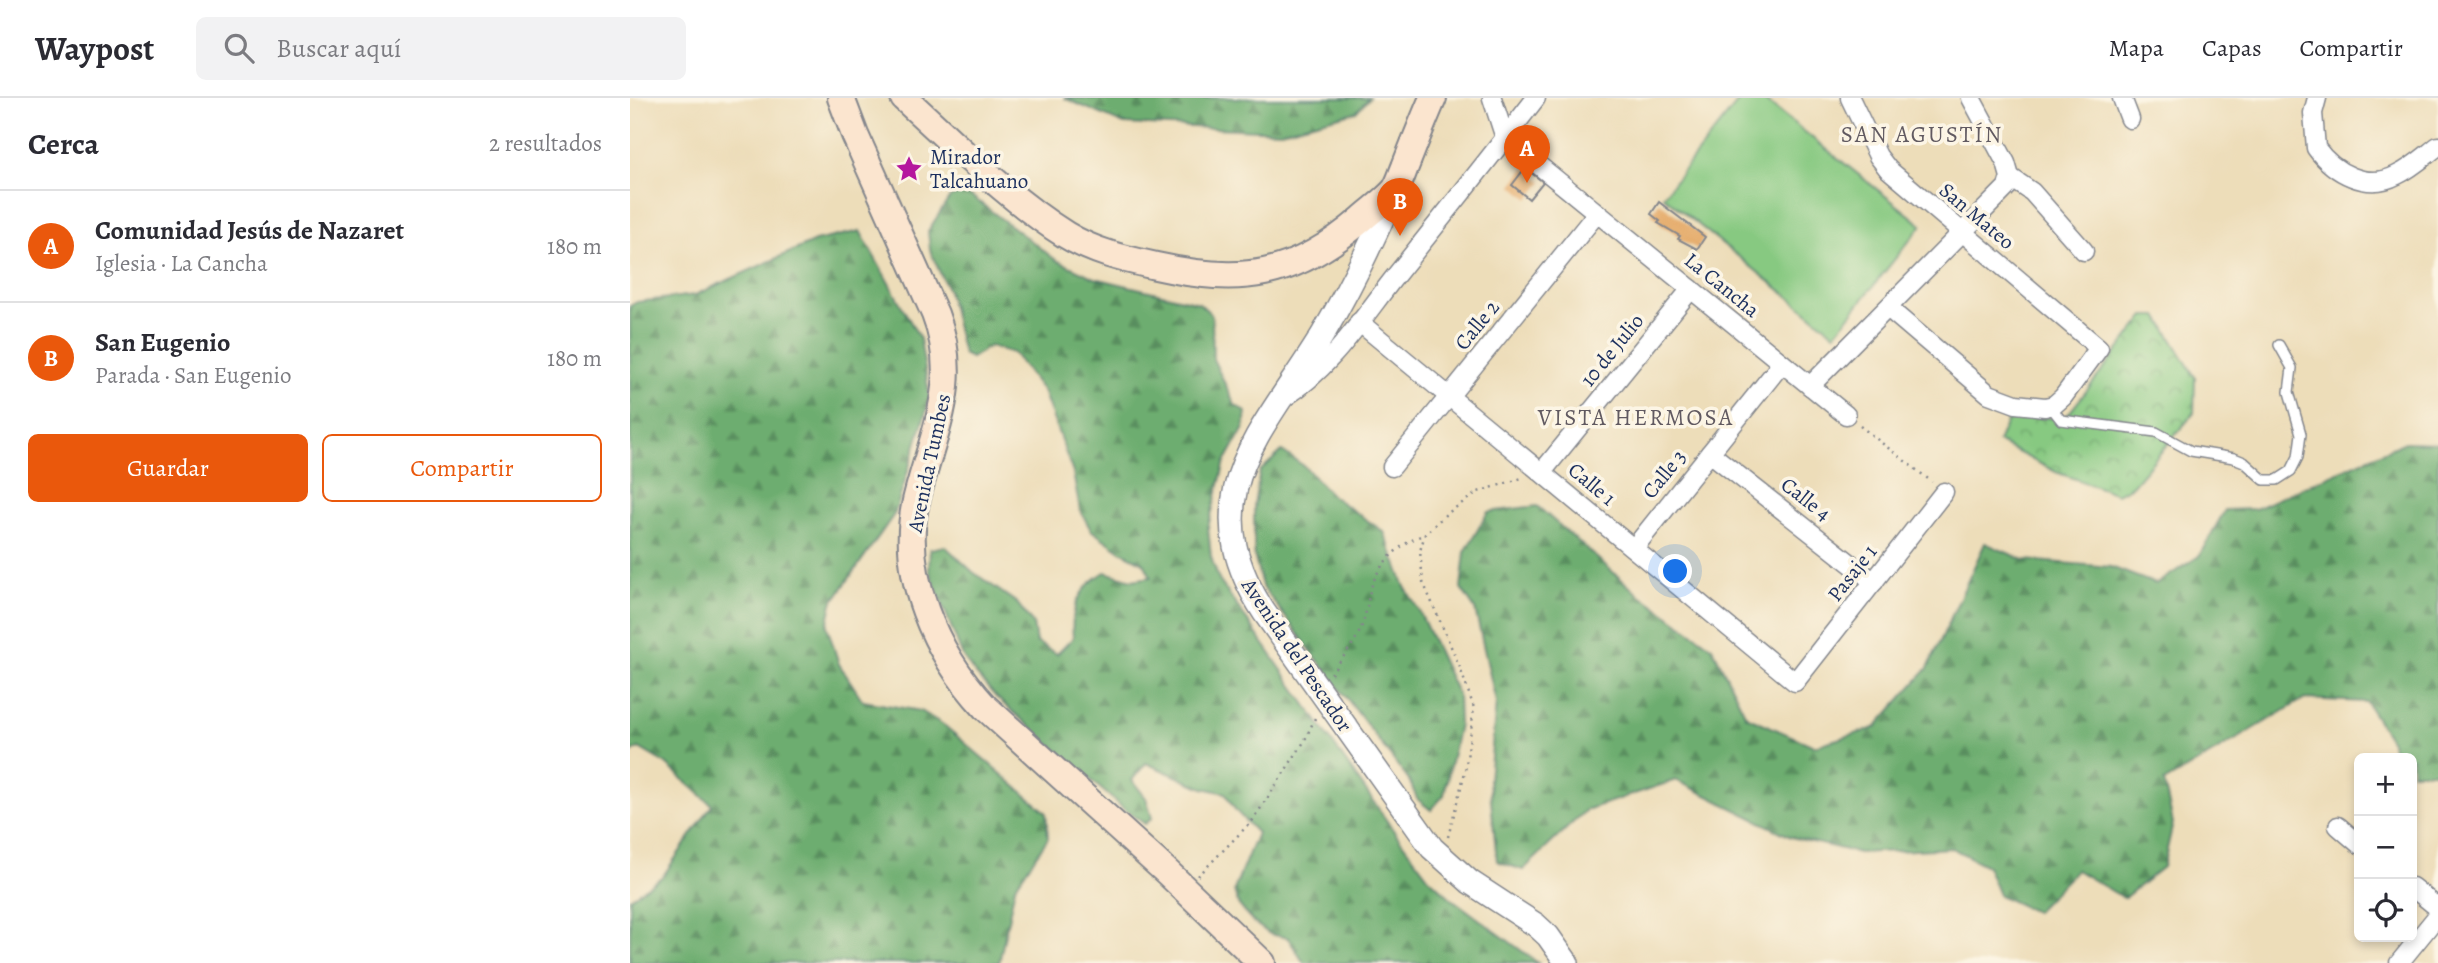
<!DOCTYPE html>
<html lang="es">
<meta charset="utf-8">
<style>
:root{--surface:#fff;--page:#f2f2f3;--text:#2b2b33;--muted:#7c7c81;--line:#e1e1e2;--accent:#ea580c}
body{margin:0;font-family:Alegreya,serif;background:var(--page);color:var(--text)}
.controls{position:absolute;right:21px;bottom:21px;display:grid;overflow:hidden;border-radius:10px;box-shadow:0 4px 10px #0003}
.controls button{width:63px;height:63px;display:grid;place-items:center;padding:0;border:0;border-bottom:2px solid var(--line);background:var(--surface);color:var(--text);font:35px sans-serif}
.you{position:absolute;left:1046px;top:474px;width:24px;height:24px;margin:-18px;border:5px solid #fff;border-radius:50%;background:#1a73e8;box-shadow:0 0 0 10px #1a73e833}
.badge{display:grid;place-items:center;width:46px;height:46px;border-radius:50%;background:var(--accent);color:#fff;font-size:23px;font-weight:700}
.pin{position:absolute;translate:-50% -58px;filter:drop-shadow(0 2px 4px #0008)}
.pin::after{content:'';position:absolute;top:37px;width:24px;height:21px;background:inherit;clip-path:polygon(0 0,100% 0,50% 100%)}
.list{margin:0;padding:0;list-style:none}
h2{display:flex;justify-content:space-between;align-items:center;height:91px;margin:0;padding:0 28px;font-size:30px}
h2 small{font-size:23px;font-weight:400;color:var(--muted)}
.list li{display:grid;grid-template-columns:46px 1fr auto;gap:21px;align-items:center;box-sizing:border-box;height:112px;padding:0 28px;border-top:2px solid var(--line)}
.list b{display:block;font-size:26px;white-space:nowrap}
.list p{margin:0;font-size:23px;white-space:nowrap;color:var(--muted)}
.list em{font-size:23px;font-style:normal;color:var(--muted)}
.actions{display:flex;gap:14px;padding:21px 28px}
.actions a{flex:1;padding:16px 0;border:2px solid var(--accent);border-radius:10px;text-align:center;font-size:24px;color:var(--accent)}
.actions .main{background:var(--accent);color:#fff}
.icon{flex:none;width:38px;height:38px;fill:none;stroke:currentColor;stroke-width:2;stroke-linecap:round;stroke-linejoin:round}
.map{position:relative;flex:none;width:1808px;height:865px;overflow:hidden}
header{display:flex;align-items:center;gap:42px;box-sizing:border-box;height:98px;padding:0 35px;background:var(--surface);border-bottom:2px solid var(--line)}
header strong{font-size:33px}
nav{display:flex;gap:38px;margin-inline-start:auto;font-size:24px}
.search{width:490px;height:63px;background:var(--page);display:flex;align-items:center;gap:18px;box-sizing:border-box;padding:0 24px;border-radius:10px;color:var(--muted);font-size:26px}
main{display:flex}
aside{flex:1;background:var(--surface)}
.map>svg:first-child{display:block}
.grass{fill:#87c981;stroke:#517c70;stroke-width:2}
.forest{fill:url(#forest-firs);stroke:#446e66;stroke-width:2}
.park{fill:url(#park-crowns);stroke:#517c70;stroke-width:2}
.building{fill:#e4a966}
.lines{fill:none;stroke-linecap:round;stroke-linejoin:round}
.service-casing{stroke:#84868c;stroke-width:12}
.minor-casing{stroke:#84868c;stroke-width:21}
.tertiary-casing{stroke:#84868c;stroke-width:26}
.secondary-casing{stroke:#84868c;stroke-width:30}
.path{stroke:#84868c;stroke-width:2.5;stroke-dasharray:2 5;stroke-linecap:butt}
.service{stroke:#fff;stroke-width:9}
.minor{stroke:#fff;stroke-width:18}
.tertiary{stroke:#fff;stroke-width:23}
.secondary{stroke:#fbe5cf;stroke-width:26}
.labels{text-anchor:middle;stroke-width:7;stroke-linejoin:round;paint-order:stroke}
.poi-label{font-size:21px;fill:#1b2f5e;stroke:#fcf5e5;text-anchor:start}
.street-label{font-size:21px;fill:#1b2f5e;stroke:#fcf5e5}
.neighbourhood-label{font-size:23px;letter-spacing:2px;fill:#615a61;stroke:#fcf5e5}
</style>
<header>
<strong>Waypost</strong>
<div class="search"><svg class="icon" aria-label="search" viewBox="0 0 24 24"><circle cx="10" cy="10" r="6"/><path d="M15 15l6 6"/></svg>Buscar aquí</div>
<nav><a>Mapa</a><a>Capas</a><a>Compartir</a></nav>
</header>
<main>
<aside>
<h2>Cerca<small>2 resultados</small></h2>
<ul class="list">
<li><span class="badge">A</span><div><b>Comunidad Jesús de Nazaret</b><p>Iglesia · La Cancha</p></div><em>180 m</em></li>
<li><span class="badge">B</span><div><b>San Eugenio</b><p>Parada · San Eugenio</p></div><em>180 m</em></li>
</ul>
<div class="actions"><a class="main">Guardar</a><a>Compartir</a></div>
</aside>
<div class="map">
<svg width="1808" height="865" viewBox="0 0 1808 865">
<defs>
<pattern id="forest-firs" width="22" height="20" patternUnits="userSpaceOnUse" patternTransform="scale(1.75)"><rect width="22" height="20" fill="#6dad6f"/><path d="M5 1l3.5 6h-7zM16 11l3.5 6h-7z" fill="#598d5e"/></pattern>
<pattern id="park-crowns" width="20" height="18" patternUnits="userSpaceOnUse" patternTransform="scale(1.75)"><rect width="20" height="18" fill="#87c981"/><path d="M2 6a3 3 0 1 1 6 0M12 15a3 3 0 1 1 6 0" fill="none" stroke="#6ea46d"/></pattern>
</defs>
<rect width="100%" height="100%" fill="#fcf5e5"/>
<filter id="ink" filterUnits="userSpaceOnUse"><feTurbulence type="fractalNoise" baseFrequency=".0143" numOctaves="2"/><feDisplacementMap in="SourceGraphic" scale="14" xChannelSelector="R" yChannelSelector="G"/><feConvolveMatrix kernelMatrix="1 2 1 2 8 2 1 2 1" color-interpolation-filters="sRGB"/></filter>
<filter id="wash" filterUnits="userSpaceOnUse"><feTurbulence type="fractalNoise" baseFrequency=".00686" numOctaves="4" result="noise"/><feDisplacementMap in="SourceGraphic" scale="28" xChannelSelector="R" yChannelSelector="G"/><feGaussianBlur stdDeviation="1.57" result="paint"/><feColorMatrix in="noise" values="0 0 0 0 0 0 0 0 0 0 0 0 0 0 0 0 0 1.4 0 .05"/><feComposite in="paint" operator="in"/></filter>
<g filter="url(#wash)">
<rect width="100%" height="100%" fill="#edddb9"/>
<polygon class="grass" points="1111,0 1132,0 1292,127 1205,236 1033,98"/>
<g class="forest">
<polygon points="434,0 739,0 726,14 651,33 494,26"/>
<path d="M336,94L426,162L465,180L569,205L582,217L583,261L605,307L616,314L614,330L595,364L578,429L581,459L589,482L766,736L799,780L822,801L908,865H674L658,840L640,836L623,824L608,806L604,792L627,735L606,713L595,695L573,690L516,665L502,682L516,700L522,720L515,726L494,711L366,599L344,574L333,559L299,472L300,451L315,448L343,474L387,505L403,526L406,544L427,556L443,540C440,510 449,489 475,474L502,482L521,479L514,465L492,454L461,432L450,412L443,375L413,293L383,255L360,248L341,260L333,256L318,193L300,152L298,133L320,99Z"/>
<polygon points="230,133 290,241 300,301 265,415 202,505 197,528 209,566 233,603 291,613 315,628 416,714 418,740 385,789 369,865 0,865 0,800 33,778 82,707 36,666 9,650 0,656 0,208 7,204 65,197 185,143"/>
<polygon points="1775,344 1808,345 1808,671 1805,674 1782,674 1782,660 1767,660 1760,642 1736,604 1674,601 1534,684 1543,725 1533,769 1494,800 1446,772 1405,814 1369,797 1357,768 1322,750 1229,755 1161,739 1046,682 956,712 893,772 867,763 859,682 866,604 845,511 831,490 835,454 858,414 907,408 1006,494 1082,549 1116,618 1184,648 1245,630 1298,570 1355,445 1394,462 1481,469 1526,486 1569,458 1595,412 1625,411"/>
<polygon points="652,353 674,368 702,398 754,434 775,489 789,513 828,597 829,626 814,697 801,712 787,701 780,684 632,488 624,457 624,407 630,373"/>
</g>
<polygon class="park" points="1515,218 1528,218 1565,279 1564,315 1502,388 1487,396 1426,374 1368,344 1380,317 1422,320 1436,319"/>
<g id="blocks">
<g class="building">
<polygon points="895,70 913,84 899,101 882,87"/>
<polygon points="1029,104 1075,139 1067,151 1048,141 1050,138 1028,125 1030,123 1021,116"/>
</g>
</g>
</g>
<g filter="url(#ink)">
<use href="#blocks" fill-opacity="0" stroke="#84868c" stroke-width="2"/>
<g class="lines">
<defs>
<polyline id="service" points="1420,308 1431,322 1526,334 1561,353 1604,360 1614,364 1634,382 1647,382 1661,373 1668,359 1671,336 1659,294 1662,270 1649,247"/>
<g id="minor">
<polyline points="862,0 875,40 1216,317"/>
<polyline points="1220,0 1248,58 1258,71 1469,250 1433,299 1424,307 1415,309 1386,306 1359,296 1258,210"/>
<polyline points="1492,0 1500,21"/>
<path d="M1687,0L1683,15L1686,50C1704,75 1737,93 1767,77C1782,70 1795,58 1808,48"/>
<polyline points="1380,79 1402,94 1454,153"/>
<polyline points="729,224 1165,584 1314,394"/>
<polyline points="1180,288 1377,89 1380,79 1376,65 1341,0"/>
<path d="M655,299C699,272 731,222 763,181C811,121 859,61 906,0"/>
<polyline points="1080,355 1244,484"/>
<polyline points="762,369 967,115"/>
<polyline points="912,374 1061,191"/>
<polyline points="1004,450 1152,265"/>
<polyline points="1708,728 1729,746"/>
<polyline points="1782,789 1808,810"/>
<polyline points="1769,865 1808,817"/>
</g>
<path id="tertiary" d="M764,94C743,143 720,190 693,236C634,334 558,397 634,514L802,750L840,784L906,827L918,838L937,865"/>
<g id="secondary">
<path d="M211,0L225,37L305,216C332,285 302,336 286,403C269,476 306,556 355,609L538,775L632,865"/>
<path d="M274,0C325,46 378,101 436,137C464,154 494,161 526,168C611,187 664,180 732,121C742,112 755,103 764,93C769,87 772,76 775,69C784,46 793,23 803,0"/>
</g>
</defs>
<use href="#service" class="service-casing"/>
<use href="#minor" class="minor-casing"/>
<use href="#tertiary" class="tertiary-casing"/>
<use href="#secondary" class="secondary-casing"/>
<g class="path">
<polyline points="1230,328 1302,384"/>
<path d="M701,576C711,560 724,548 731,530C736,518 737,506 740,493C748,465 769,446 795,436"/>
<polyline points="818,739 835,674 844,610 829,567 793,484 790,453 795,436 815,417 848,394 892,380"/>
<polyline points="568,778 623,722 674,644 686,618"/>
</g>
<use href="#service" class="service"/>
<use href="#minor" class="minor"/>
<use href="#tertiary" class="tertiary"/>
<use href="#secondary" class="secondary"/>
</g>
</g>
<defs>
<symbol id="sight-bare" viewBox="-9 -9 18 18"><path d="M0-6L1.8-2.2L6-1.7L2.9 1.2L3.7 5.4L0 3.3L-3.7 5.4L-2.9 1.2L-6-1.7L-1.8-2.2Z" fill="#b5179e" stroke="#fcf5e5" stroke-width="2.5" paint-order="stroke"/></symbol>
</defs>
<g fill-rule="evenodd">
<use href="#sight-bare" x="260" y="52" width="38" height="38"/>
</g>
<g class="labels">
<g class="poi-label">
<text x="300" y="66">Mirador<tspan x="300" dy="24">Talcahuano</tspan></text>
</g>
<g class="street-label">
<text transform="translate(1347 118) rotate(40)" y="7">San Mateo</text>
<text transform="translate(1092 187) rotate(39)" y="7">La Cancha</text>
<text transform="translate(847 227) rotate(-51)" y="7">Calle 2</text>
<text transform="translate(982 252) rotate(-51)" y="7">10 de Julio</text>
<text transform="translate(299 365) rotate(-78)" y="7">Avenida Tumbes</text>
<text transform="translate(1034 376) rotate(-51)" y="7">Calle 3</text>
<text transform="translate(962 386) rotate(40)" y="7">Calle 1</text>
<text transform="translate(1176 401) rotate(38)" y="7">Calle 4</text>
<text transform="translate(1222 475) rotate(-52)" y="7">Pasaje 1</text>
<text transform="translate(667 557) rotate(56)" y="7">Avenida del Pescador</text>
</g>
<g class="neighbourhood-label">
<text x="1292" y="44">SAN AGUSTÍN</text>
<text x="1006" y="327">VISTA HERMOSA</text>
</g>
</g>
</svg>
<div class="controls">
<button>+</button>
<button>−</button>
<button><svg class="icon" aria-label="locate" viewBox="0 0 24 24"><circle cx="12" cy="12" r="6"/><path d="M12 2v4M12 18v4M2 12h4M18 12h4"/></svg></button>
</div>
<div class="you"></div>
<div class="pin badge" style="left:897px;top:85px">A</div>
<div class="pin badge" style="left:770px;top:138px">B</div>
</div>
</main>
